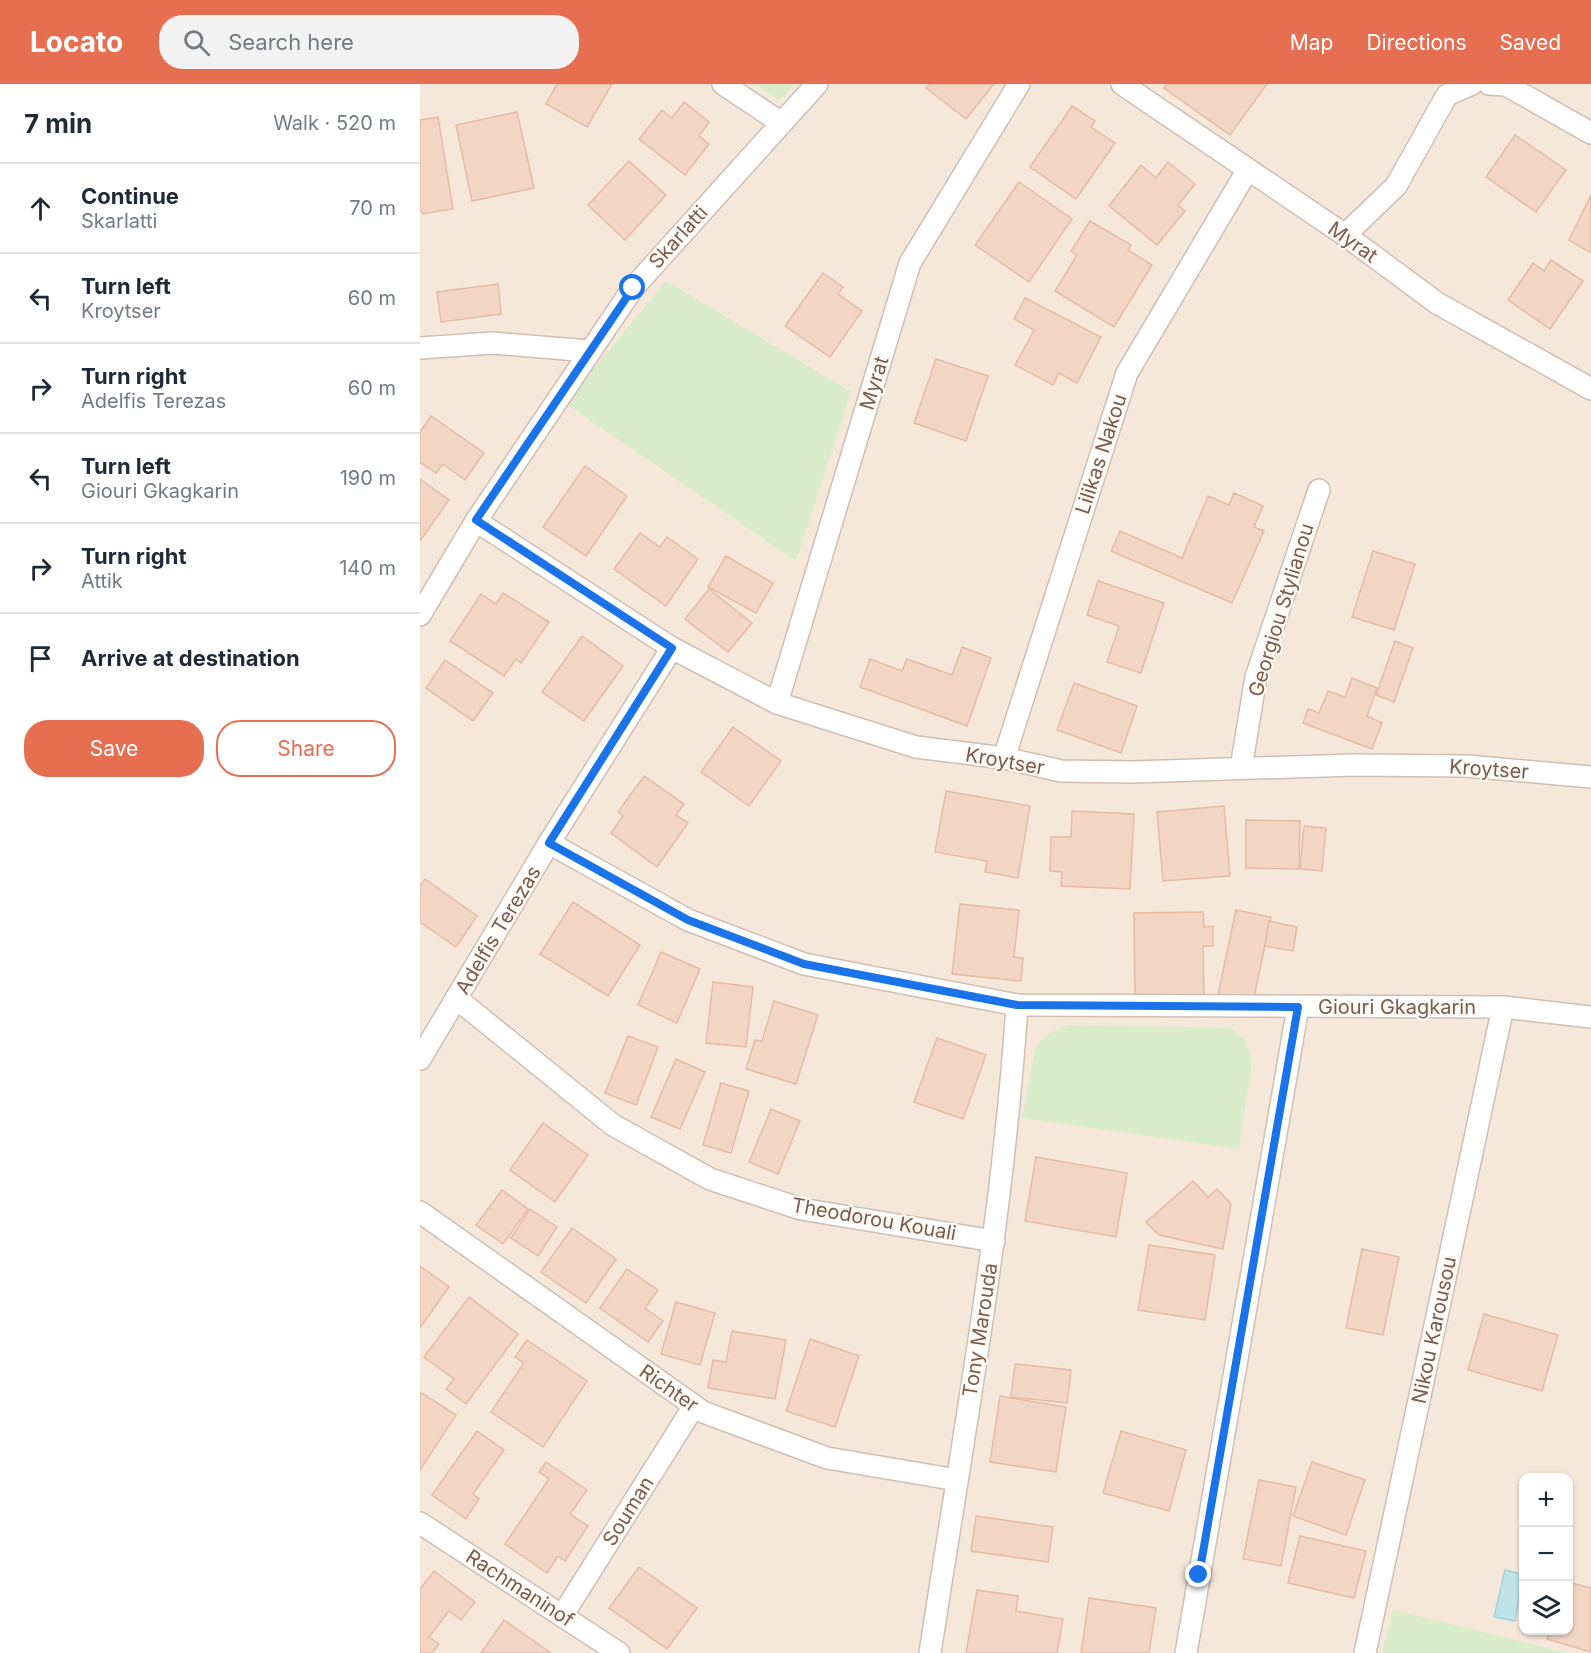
<!DOCTYPE html>
<meta charset="utf-8">
<style>
:root{--surface:#fff;--page:#f2f2f3;--text:#1f2937;--muted:#747a83;--line:#e0e1e3;--accent:#e76f51}
body{margin:0;font-family:Inter,sans-serif;background:var(--page);color:var(--text)}
.controls{position:absolute;right:18px;bottom:18px;display:grid;overflow:hidden;border-radius:12px;box-shadow:0 2px 4px #0004}
.controls button{width:54px;height:54px;display:grid;place-items:center;padding:0;border:0;border-bottom:2px solid var(--line);background:var(--surface);color:var(--text);font:30px sans-serif}
.stop{position:absolute;width:18px;height:18px;margin:-14px;border:4px solid #1a73e8;border-radius:50%;background:#fff}
.stop.end{background:#1a73e8;border-color:#fff;box-shadow:0 2px 6px #0008}
.list{margin:0;padding:0;list-style:none}
h2{display:flex;justify-content:space-between;align-items:center;height:78px;margin:0;padding:0 24px;font-size:26px}
h2 small{font-size:20px;font-weight:400;color:var(--muted)}
.list li{display:grid;grid-template-columns:39px 1fr auto;gap:18px;align-items:center;box-sizing:border-box;height:90px;padding:0 24px;border-top:2px solid var(--line)}
.list b{display:block;font-size:22px;white-space:nowrap}
.list p{margin:0;font-size:20px;white-space:nowrap;color:var(--muted)}
.list em{font-size:20px;font-style:normal;color:var(--muted)}
.actions{display:flex;gap:12px;padding:18px 24px}
.actions a{flex:1;padding:14px 0;border:2px solid var(--accent);border-radius:24px;text-align:center;font-size:21px;color:var(--accent)}
.actions .main{background:var(--accent);color:#fff}
.icon{flex:none;width:33px;height:33px;fill:none;stroke:currentColor;stroke-width:2;stroke-linecap:round;stroke-linejoin:round}
.map{position:relative;flex:none;width:1171px;height:1569px;overflow:hidden}
header{display:flex;align-items:center;gap:36px;box-sizing:border-box;height:84px;padding:0 30px;background:var(--accent);color:#fff}
header strong{font-size:28px}
nav{display:flex;gap:33px;margin-inline-start:auto;font-size:21px}
.search{width:420px;height:54px;background:var(--page);display:flex;align-items:center;gap:15px;box-sizing:border-box;padding:0 21px;border-radius:24px;color:var(--muted);font-size:22px}
main{display:flex}
aside{flex:1;background:var(--surface)}
.map>svg:first-child{display:block}
.residential{fill:#f5e8da;fill-rule:evenodd}
.green{fill:#d8ecc9}
.water{fill:#bfe3e8;stroke:#a5d3da;stroke-width:1.5}
.building{fill:#f3d5c3;stroke:#e6bba3;stroke-width:1.5}
.lines{fill:none;stroke-linecap:round;stroke-linejoin:round}
.street-casing{stroke:#d1beb0;stroke-width:24}
.street{stroke:#fff;stroke-width:21}
.route{stroke:#1a73e8;stroke-width:8}
.labels{text-anchor:middle;stroke-width:4.5;stroke-linejoin:round;paint-order:stroke}
.street-label{font-size:20px;fill:#7a5c4d;stroke:#fffaf3}
</style>
<header>
<strong>Locato</strong>
<div class="search"><svg class="icon" aria-label="search" viewBox="0 0 24 24"><circle cx="10" cy="10" r="6"/><path d="M15 15l6 6"/></svg>Search here</div>
<nav><a>Map</a><a>Directions</a><a>Saved</a></nav>
</header>
<main>
<aside>
<h2>7 min<small>Walk · 520 m</small></h2>
<ul class="list">
<li><svg class="icon" aria-label="ahead" viewBox="0 0 24 24"><path d="M12 20V5M6 11l6-6 6 6"/></svg><div><b>Continue</b><p>Skarlatti</p></div><em>70 m</em></li>
<li><svg class="icon" aria-label="left" viewBox="0 0 24 24"><path d="M17 20v-9H6M10 6l-5 5 5 5"/></svg><div><b>Turn left</b><p>Kroytser</p></div><em>60 m</em></li>
<li><svg class="icon" aria-label="right" viewBox="0 0 24 24"><path d="M7 20v-9h11M14 6l5 5-5 5"/></svg><div><b>Turn right</b><p>Adelfis Terezas</p></div><em>60 m</em></li>
<li><svg class="icon" aria-label="left" viewBox="0 0 24 24"><path d="M17 20v-9H6M10 6l-5 5 5 5"/></svg><div><b>Turn left</b><p>Giouri Gkagkarin</p></div><em>190 m</em></li>
<li><svg class="icon" aria-label="right" viewBox="0 0 24 24"><path d="M7 20v-9h11M14 6l5 5-5 5"/></svg><div><b>Turn right</b><p>Attik</p></div><em>140 m</em></li>
<li><svg class="icon" aria-label="arrive" viewBox="0 0 24 24"><path d="M6 21V4h12l-3 4 3 4H6"/></svg><div><b>Arrive at destination</b></div></li>
</ul>
<div class="actions"><a class="main">Save</a><a>Share</a></div>
</aside>
<div class="map">
<svg width="1171" height="1569" viewBox="0 0 1171 1569">
<rect width="100%" height="100%" fill="#fdf6ec"/>
<path class="residential" d="M0,0H1171V1569H0ZM1104,1394H1148V1546H1104Z"/>
<g class="green">
<polygon points="336,0 374,0 359,17"/>
<polygon points="246,197 431,308 376,477 145,319"/>
<polygon points="648,941 810,944 825,957 832,977 819,1065 602,1034 615,966 624,952"/>
<polygon points="973,1526 1147,1569 962,1569"/>
</g>
<polygon class="water" points="1085,1486 1103,1490 1095,1537 1074,1533"/>
<g class="building">
<polygon points="137,0 192,0 167,43 126,20"/>
<polygon points="510,0 574,0 546,35 506,4"/>
<polygon points="747,0 847,0 810,51 744,4"/>
<polygon points="264,18 289,38 279,52 289,60 265,91 219,55 242,26 252,34"/>
<polygon points="652,22 675,37 671,43 695,59 656,115 610,83"/>
<polygon points="97,28 114,104 52,117 36,41"/>
<polygon points="18,33 33,125 3,130 0,125 0,36"/>
<polygon points="1095,51 1146,86 1116,128 1066,93"/>
<polygon points="209,77 246,111 205,156 168,121"/>
<polygon points="748,78 775,100 758,121 765,127 737,161 689,122 721,81 736,94"/>
<polygon points="599,98 652,135 609,198 555,161"/>
<polygon points="1171,111 1171,169 1149,156"/>
<polygon points="670,137 711,161 708,166 732,181 694,243 635,207 657,171 651,167"/>
<polygon points="1131,176 1163,197 1130,245 1088,216 1113,179 1124,187"/>
<polygon points="403,189 423,203 418,210 442,227 410,273 365,242"/>
<polygon points="78,200 81,230 21,238 17,208"/>
<polygon points="605,214 681,253 657,299 639,289 633,301 595,281 614,246 594,235"/>
<polygon points="516,275 568,292 546,357 494,339"/>
<polygon points="11,332 64,369 45,396 23,380 16,389 0,378 0,348"/>
<polygon points="165,382 207,412 166,472 123,443"/>
<polygon points="0,395 29,416 0,457"/>
<polygon points="814,409 843,422 834,443 844,447 812,519 691,467 700,447 762,474 788,412 809,421"/>
<polygon points="220,449 240,463 247,453 278,475 246,522 194,485"/>
<polygon points="953,467 995,480 974,546 932,533"/>
<polygon points="306,472 353,499 336,529 288,503"/>
<polygon points="678,497 744,519 721,589 687,578 699,542 667,531"/>
<polygon points="289,505 332,539 308,568 265,535"/>
<polygon points="83,509 129,538 101,579 96,575 84,592 30,557 61,510 76,520"/>
<polygon points="162,552 203,582 164,637 122,608"/>
<polygon points="975,557 993,564 974,618 956,611"/>
<polygon points="542,563 571,574 547,642 440,603 450,575 482,587 487,575 532,591"/>
<polygon points="25,576 73,609 53,637 6,604"/>
<polygon points="932,594 957,604 947,632 962,639 952,665 883,639 888,625 899,629 908,607 925,613"/>
<polygon points="654,599 717,622 701,669 637,646"/>
<polygon points="313,643 361,677 329,722 281,688"/>
<polygon points="224,692 264,720 256,731 268,739 237,783 191,749 203,732 198,728"/>
<polygon points="526,707 610,722 598,794 565,788 567,777 515,768"/>
<polygon points="804,722 810,792 743,797 737,728"/>
<polygon points="652,727 714,730 710,805 641,802 642,788 630,787 631,753 651,753"/>
<polygon points="826,736 880,737 879,785 826,784"/>
<polygon points="884,742 906,744 902,787 880,785"/>
<polygon points="5,795 57,832 36,863 0,838 0,802"/>
<polygon points="153,818 220,861 188,912 120,870"/>
<polygon points="540,820 599,826 594,873 603,874 601,897 532,890"/>
<polygon points="816,826 851,833 833,918 798,911"/>
<polygon points="783,828 784,843 793,842 793,862 783,862 784,912 715,913 714,829"/>
<polygon points="849,837 877,843 873,867 845,862"/>
<polygon points="241,868 280,885 257,939 218,921"/>
<polygon points="293,898 333,903 326,963 286,959"/>
<polygon points="354,917 398,931 376,1000 326,985 335,956 342,957"/>
<polygon points="208,952 238,963 216,1021 185,1009"/>
<polygon points="517,954 566,971 543,1035 494,1018"/>
<polygon points="256,975 285,988 260,1045 231,1033"/>
<polygon points="301,999 329,1007 311,1069 283,1061"/>
<polygon points="351,1025 380,1037 358,1090 329,1078"/>
<polygon points="123,1039 168,1071 135,1118 90,1086"/>
<polygon points="616,1073 707,1089 696,1153 605,1137"/>
<polygon points="773,1097 788,1113 797,1105 811,1120 803,1165 739,1151 726,1138"/>
<polygon points="82,1106 108,1125 83,1160 56,1141"/>
<polygon points="110,1125 137,1143 118,1172 91,1154"/>
<polygon points="152,1144 196,1175 166,1219 121,1188"/>
<polygon points="729,1161 795,1171 785,1236 718,1226"/>
<polygon points="942,1165 979,1173 963,1251 926,1244"/>
<polygon points="0,1182 29,1203 0,1244"/>
<polygon points="207,1185 238,1206 225,1224 243,1237 228,1258 180,1224"/>
<polygon points="49,1213 98,1250 46,1320 26,1305 34,1295 4,1273"/>
<polygon points="256,1218 295,1229 280,1281 241,1270"/>
<polygon points="1064,1230 1138,1251 1122,1307 1048,1286"/>
<polygon points="312,1247 366,1256 355,1315 288,1304 293,1276 306,1278"/>
<polygon points="390,1255 439,1272 415,1343 366,1327"/>
<polygon points="107,1256 167,1297 123,1363 71,1328 104,1279 95,1273"/>
<polygon points="595,1280 651,1286 647,1319 591,1313"/>
<polygon points="0,1308 36,1331 0,1386"/>
<polygon points="580,1312 646,1323 636,1388 570,1378"/>
<polygon points="57,1347 84,1366 53,1410 59,1415 46,1435 12,1411"/>
<polygon points="701,1347 766,1366 749,1427 683,1409"/>
<polygon points="126,1378 167,1406 150,1430 168,1442 145,1477 138,1472 127,1489 85,1460 129,1395 119,1388"/>
<polygon points="892,1378 945,1396 926,1451 873,1432"/>
<polygon points="839,1396 876,1403 861,1482 823,1475"/>
<polygon points="556,1432 633,1443 628,1478 551,1467"/>
<polygon points="880,1452 946,1467 934,1514 868,1499"/>
<polygon points="219,1483 277,1524 247,1565 189,1524"/>
<polygon points="14,1487 55,1518 41,1536 29,1527 9,1553 19,1560 12,1569 0,1569 0,1505"/>
<polygon points="1148,1498 1171,1504 1171,1568 1127,1555 1129,1546 1148,1546"/>
<polygon points="557,1506 598,1512 596,1527 643,1535 637,1569 546,1569"/>
<polygon points="669,1514 736,1524 729,1569 661,1569"/>
<polygon points="84,1536 131,1569 61,1569"/>
</g>
<g class="lines">
<defs>
<g id="street">
<polyline points="303,0 360,38"/>
<polyline points="702,0 925,151 1017,219 1171,305"/>
<polyline points="1069,0 1086,1 1171,49"/>
<polyline points="925,151 976,102 1027,11 1052,0"/>
<polyline points="0,264 72,259 169,267"/>
<polyline points="56,437 252,564 357,619 496,663 584,674 641,687 713,688 934,681 1047,682 1171,693"/>
<polyline points="0,531 56,437 213,204 397,0"/>
<polyline points="357,619 490,179 599,0"/>
<polyline points="584,674 707,289 827,87"/>
<polyline points="821,684 836,593 899,406"/>
<polyline points="129,759 268,836 384,880 597,921 1083,923 1171,933"/>
<polyline points="36,914 193,1041 290,1095 381,1125 574,1157"/>
<polyline points="0,975 129,759 252,564"/>
<polyline points="0,1128 283,1328 407,1374 537,1396"/>
<polyline points="0,1439 199,1569"/>
<polyline points="142,1532 274,1322"/>
<path d="M510,1569C543,1353 583,1138 597,921"/>
<polyline points="766,1569 878,923"/>
<polyline points="945,1569 1083,923"/>
</g>
</defs>
<use href="#street" class="street-casing"/>
<use href="#street" class="street"/>
</g>
<g class="lines">
<polyline class="route" points="213,204 56,436 252,564 129,759 268,836 384,880 597,921 878,923 779,1491"/>
</g>
<g class="labels">
<g class="street-label">
<text transform="translate(258 153) rotate(-48)" y="7">Skarlatti</text>
<text transform="translate(933 158) rotate(35)" y="7">Myrat</text>
<text transform="translate(454 299) rotate(-73)" y="7">Myrat</text>
<text transform="translate(681 370) rotate(-72)" y="7">Lilikas Nakou</text>
<text transform="translate(861 526) rotate(-73)" y="7">Georgiou Stylianou</text>
<text transform="translate(585 677) rotate(10)" y="7">Kroytser</text>
<text transform="translate(1069 685) rotate(4)" y="7">Kroytser</text>
<text transform="translate(78 846) rotate(-59)" y="7">Adelfis Terezas</text>
<text x="977" y="930">Giouri Gkagkarin</text>
<text transform="translate(454 1135) rotate(10)" y="7">Theodorou Kouali</text>
<text transform="translate(560 1246) rotate(-81)" y="7">Tony Marouda</text>
<text transform="translate(1014 1246) rotate(-78)" y="7">Nikou Karousou</text>
<text transform="translate(249 1304) rotate(35)" y="7">Richter</text>
<text transform="translate(208 1427) rotate(-58)" y="7">Souman</text>
<text transform="translate(100 1504) rotate(33)" y="7">Rachmaninof</text>
</g>
</g>
</svg>
<div class="controls">
<button>+</button>
<button>−</button>
<button><svg class="icon" aria-label="layers" viewBox="0 0 24 24"><path d="M12 4l9 5-9 5-9-5zM3 14l9 5 9-5"/></svg></button>
</div>
<div class="stop" style="left:213px;top:204px"></div>
<div class="stop end" style="left:779px;top:1491px"></div>
</div>
</main>
